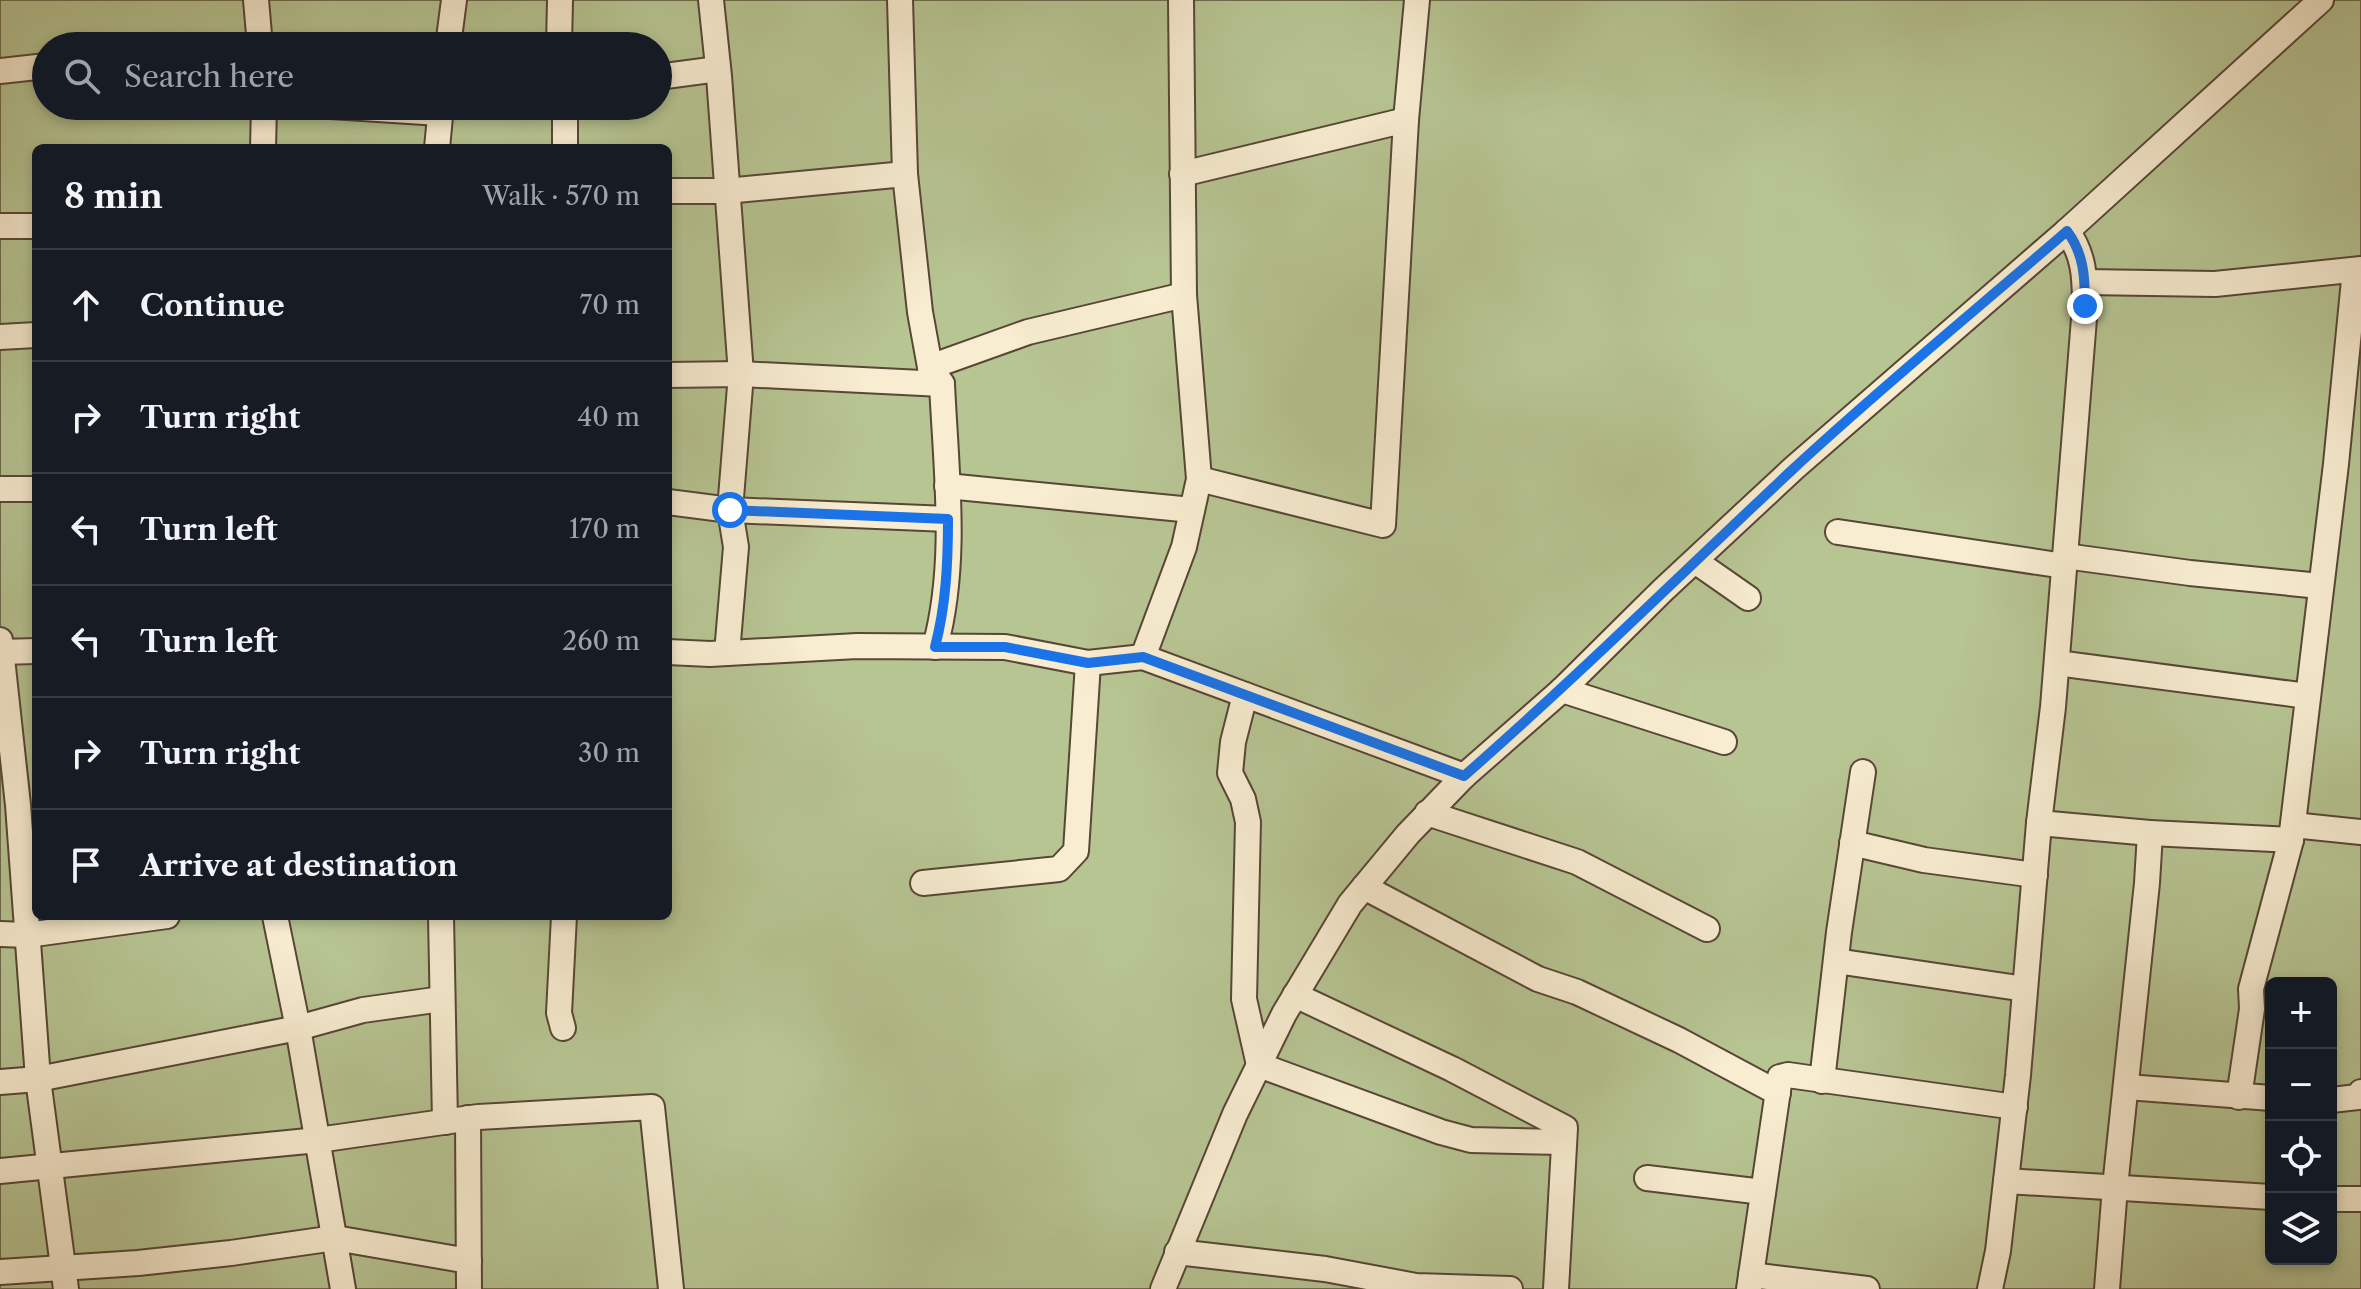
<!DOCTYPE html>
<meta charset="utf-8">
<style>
:root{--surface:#171b24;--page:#242831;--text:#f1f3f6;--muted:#9ea1a6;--line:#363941}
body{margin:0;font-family:"Libre Caslon Text",serif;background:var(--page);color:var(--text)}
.controls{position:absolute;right:24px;bottom:24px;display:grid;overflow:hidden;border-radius:12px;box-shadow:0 4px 12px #0003}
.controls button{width:72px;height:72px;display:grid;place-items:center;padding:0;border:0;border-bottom:2px solid var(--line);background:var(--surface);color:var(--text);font:40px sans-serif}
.stop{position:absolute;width:24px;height:24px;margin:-18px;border:6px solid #1a73e8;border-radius:50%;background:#fff}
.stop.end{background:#1a73e8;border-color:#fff;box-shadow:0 2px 8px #0008}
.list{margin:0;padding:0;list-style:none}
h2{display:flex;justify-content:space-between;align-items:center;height:104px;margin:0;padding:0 32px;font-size:34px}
h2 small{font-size:26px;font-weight:400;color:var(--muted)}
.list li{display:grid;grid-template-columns:52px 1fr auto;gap:24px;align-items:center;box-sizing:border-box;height:112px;padding:0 32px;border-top:2px solid var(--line)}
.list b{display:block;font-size:30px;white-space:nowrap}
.list em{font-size:26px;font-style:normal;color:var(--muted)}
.icon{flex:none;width:44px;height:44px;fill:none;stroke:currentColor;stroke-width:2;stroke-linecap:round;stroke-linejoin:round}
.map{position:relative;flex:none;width:2361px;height:1289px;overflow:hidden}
.search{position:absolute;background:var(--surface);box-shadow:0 4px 12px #0003;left:32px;top:32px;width:640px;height:88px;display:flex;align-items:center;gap:20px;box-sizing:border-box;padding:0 28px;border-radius:44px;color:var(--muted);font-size:30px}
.panel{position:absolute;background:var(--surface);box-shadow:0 4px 12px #0003;left:32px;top:144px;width:640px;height:776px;border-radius:12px}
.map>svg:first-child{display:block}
.green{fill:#b7c593;stroke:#6e6c4e;stroke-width:2;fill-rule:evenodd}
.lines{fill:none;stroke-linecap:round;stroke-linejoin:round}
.minor-casing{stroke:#584636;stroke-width:28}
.minor{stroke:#f8edd1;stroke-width:24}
.route{stroke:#1a73e8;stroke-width:10}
</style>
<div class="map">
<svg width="2361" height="1289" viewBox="0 0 2361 1289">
<rect width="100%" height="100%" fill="#f5e3b8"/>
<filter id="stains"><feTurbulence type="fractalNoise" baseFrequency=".0025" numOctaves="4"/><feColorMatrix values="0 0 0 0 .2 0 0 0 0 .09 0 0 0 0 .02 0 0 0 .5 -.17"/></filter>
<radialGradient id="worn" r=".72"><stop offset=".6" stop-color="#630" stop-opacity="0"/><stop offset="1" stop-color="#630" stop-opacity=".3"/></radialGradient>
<path class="green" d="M0,0H2361V1289H0ZM46,46H658V106H46ZM36,148H668V916H36ZM2271,983H2331V1259H2271Z"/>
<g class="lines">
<defs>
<g id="minor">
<polyline points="256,0 260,46"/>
<polyline points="711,0 719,76 741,374 730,510 736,547 727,653"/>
<path d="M900,0L905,174L920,312L930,367L942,384C946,471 958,562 935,647"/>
<polyline points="1181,0 1184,295 1199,479 1184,547 1143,657 1464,776"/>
<polyline points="448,46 454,0"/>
<polyline points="559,46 560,0"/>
<polyline points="0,71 46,66"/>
<polyline points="658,77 718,69"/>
<polyline points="331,106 440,113"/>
<polyline points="1406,120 1417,0"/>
<polyline points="263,148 264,106"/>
<polyline points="437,148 441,106"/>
<polyline points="565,148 565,106"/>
<polyline points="1182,174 1406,120 1383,525 1199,479"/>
<polyline points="668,191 726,191 905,174"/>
<polyline points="0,226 36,226"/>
<polyline points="2085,282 2215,284 2361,269"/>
<polyline points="0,337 36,335"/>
<polyline points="930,367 1028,332 1184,295"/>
<polyline points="668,375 741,374 942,384"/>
<polyline points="947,486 1192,510"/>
<polyline points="0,489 36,489"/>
<polyline points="668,502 730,510 948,519"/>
<polyline points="1838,532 2064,566"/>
<polyline points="2065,556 2190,573 2320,586"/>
<polyline points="1695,561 1748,598"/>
<polyline points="0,640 18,805 38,1079 66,1289"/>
<polyline points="0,652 36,651"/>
<polyline points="668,652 710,654 857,646 1005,647 1088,663 1143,657"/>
<polyline points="2057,663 2307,696"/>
<polyline points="1562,690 1724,742"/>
<polyline points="1245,695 1233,742 1230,773 1243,799 1248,822 1244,999 1259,1065 1441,1132 1471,1140 1564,1142"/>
<polyline points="1427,813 1577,862 1707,929"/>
<polyline points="2039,823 2150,833 2291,840"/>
<polyline points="2293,825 2361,832"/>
<polyline points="1852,843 1924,860 2035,875"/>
<polyline points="923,883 1059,869 1076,851 1088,663"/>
<polyline points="1364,887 1538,979 1577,992 1679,1040 1778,1093"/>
<polyline points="275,916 298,1028 343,1289"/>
<polyline points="441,916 445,1122"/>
<polyline points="0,934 27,935 167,916"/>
<polyline points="1836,961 2025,989"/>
<polyline points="1295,995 1452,1069 1565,1128 1556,1289"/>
<polyline points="563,1028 559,1013 564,916"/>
<polyline points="1822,1081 1839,932 1863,772"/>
<polyline points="0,1082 38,1079 298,1028 363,1010 442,999"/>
<polyline points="2127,1087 2271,1098"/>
<polyline points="2239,1097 2252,1009 2251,989 2291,840 2336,464 2355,270"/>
<polyline points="2331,1100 2358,1097 2361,1092"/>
<polyline points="468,1118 469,1289"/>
<polyline points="0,1171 318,1140 478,1117 652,1107 671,1289"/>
<polyline points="1647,1178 1763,1192"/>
<polyline points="2006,1181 2271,1197"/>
<polyline points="2331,1199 2361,1199"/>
<polyline points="1177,1252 1325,1269 1416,1286 1510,1289"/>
<polyline points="0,1272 138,1263 231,1253 335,1238 469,1261"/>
<polyline points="1751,1275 1867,1289"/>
<polyline points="1163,1289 1235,1114 1284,1014 1350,904 1408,834 1464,776 1562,690 1663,590 1794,468 2067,231 2321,0"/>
<polyline points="1749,1289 1780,1077 1788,1075 2015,1107"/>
<path d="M1990,1289L1998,1251L2018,1075L2039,823L2053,707L2085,306C2085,277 2084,254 2067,231"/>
<polyline points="2107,1289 2115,1187 2147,883 2150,833"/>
</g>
</defs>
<use href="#minor" class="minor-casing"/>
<use href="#minor" class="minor"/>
</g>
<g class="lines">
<path class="route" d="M730,510L948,519C948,563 946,605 935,647H1005L1088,663L1143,657L1464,776C1577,677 1683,572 1792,470C1881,387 1976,310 2067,231C2084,254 2085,277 2085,306"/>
</g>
<rect width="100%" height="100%" filter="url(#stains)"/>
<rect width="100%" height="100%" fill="url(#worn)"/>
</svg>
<div class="controls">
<button>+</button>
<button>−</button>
<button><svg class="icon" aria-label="locate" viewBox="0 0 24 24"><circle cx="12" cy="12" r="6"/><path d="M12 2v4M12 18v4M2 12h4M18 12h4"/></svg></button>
<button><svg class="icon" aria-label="layers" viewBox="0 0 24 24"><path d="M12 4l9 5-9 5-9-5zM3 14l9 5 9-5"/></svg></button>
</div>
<div class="stop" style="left:730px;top:510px"></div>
<div class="stop end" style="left:2085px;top:306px"></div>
<div class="search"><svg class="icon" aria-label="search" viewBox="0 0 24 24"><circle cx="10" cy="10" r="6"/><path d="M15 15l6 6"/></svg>Search here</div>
<section class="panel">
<h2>8 min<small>Walk · 570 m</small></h2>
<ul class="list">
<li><svg class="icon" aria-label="ahead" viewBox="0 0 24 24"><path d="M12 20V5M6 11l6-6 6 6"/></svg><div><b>Continue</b></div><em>70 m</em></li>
<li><svg class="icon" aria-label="right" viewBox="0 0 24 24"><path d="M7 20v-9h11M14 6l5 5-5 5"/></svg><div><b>Turn right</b></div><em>40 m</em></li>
<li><svg class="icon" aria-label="left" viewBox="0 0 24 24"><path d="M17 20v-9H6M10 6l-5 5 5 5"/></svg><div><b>Turn left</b></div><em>170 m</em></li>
<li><svg class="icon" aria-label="left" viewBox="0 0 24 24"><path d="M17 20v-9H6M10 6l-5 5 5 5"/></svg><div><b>Turn left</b></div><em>260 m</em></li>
<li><svg class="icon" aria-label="right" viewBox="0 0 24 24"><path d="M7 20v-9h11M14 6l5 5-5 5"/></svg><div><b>Turn right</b></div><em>30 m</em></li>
<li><svg class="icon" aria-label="arrive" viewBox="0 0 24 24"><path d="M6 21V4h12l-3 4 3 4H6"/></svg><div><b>Arrive at destination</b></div></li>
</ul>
</section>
</div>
